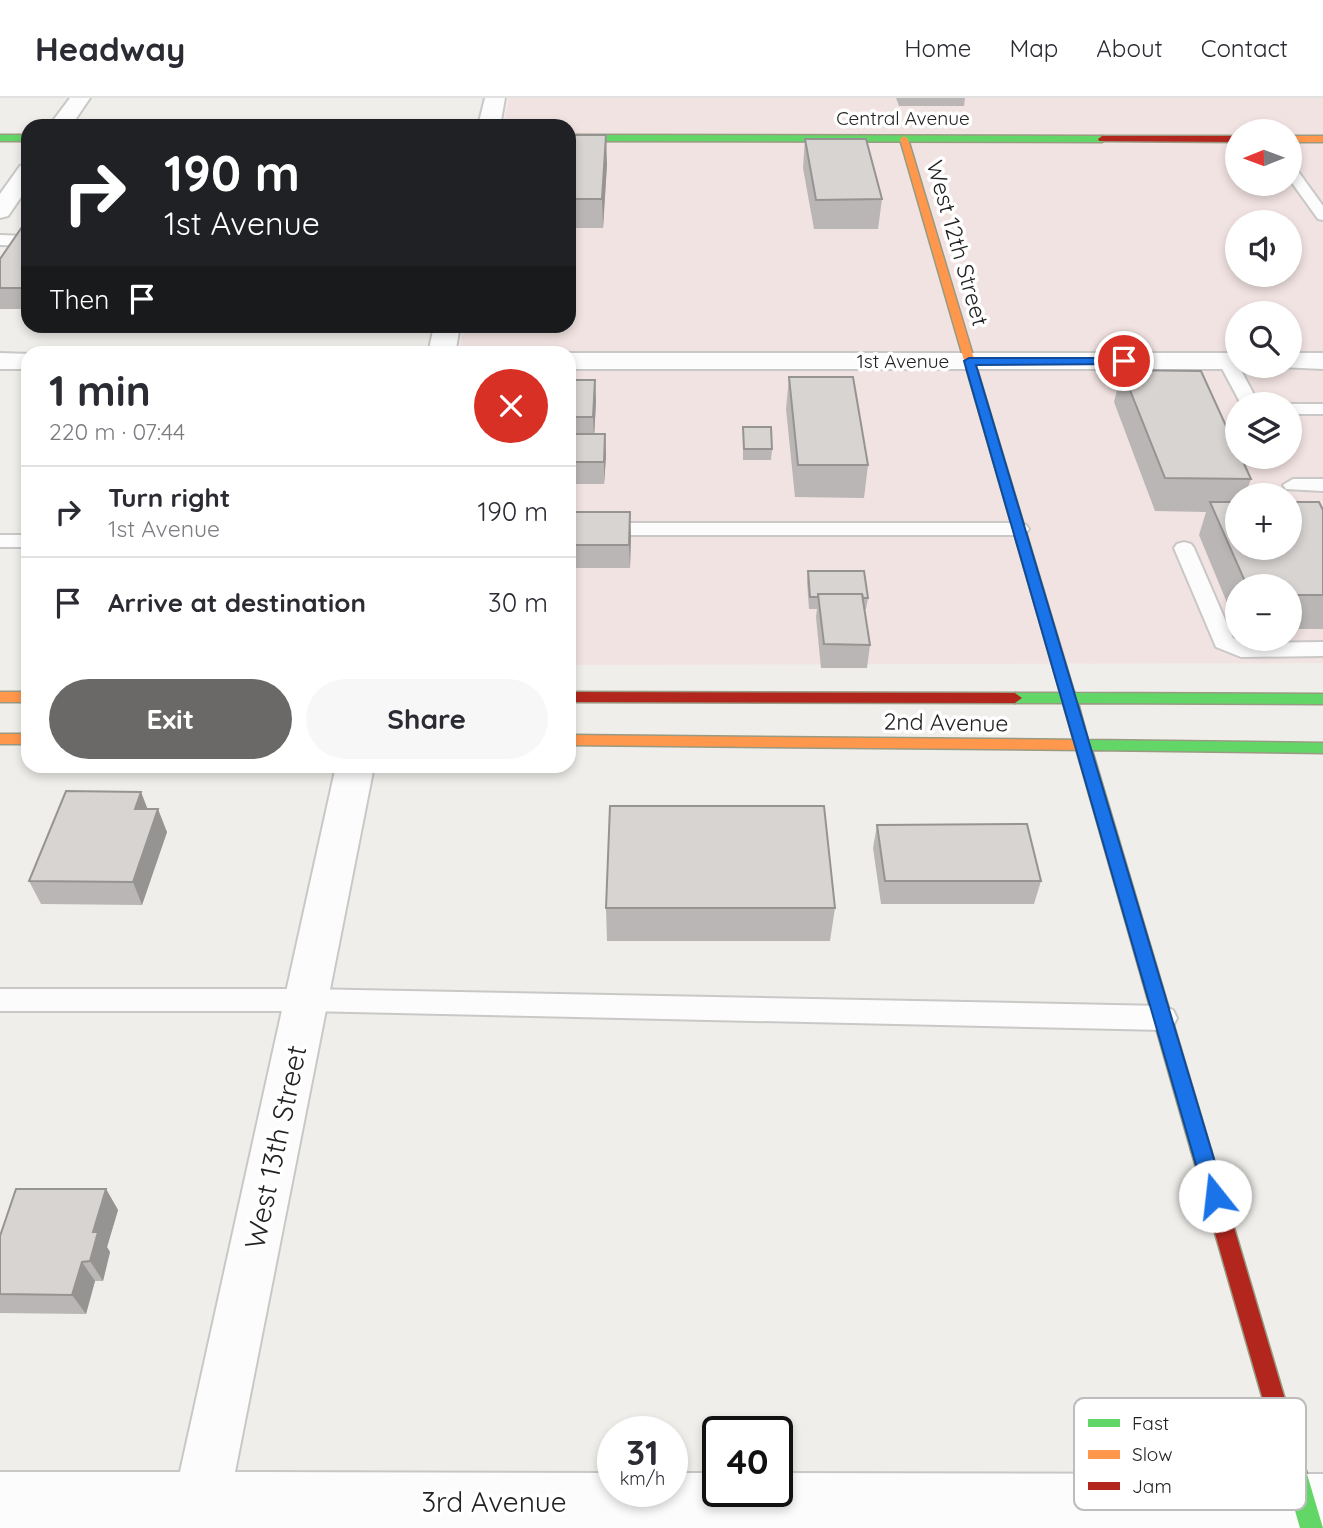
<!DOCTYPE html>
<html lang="en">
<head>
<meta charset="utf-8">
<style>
  :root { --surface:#fff; --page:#f7f7f7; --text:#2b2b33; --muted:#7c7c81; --line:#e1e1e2; --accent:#6a6968 }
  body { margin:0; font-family:Quicksand,sans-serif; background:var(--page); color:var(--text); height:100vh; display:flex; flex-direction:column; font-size:26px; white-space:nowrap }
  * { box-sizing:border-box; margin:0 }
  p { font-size:23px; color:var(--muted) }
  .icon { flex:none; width:38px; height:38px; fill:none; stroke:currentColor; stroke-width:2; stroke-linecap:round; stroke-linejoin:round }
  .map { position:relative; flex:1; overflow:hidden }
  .side { position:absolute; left:21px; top:248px; width:555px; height:427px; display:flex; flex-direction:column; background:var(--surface); border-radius:21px; box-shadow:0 4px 10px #0003 }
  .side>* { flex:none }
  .banner { position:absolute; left:21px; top:21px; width:555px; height:214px; border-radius:21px; box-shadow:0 4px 10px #0003; background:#202124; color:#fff; overflow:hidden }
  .needle { width:46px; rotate:269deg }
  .controls { position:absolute; left:1225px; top:21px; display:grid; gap:14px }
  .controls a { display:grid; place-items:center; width:77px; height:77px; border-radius:50%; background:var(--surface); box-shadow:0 4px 10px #0003; font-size:35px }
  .speed { position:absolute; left:597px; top:1318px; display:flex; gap:14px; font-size:35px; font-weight:700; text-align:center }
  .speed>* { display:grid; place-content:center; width:91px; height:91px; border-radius:50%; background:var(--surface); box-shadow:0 4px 10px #0003; line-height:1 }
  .speed small { font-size:18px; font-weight:400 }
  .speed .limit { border:4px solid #111; border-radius:10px; background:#fff; color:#111 }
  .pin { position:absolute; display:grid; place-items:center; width:60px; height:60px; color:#fff; margin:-30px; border:4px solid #fff; border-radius:50%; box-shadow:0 2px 7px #0007 }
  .me { position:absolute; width:77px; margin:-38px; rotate:344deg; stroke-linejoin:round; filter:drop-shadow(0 0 5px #0008) }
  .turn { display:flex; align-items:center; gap:24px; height:147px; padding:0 28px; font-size:32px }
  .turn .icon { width:91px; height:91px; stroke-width:2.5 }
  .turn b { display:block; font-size:49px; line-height:60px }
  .then { display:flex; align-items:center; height:66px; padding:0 28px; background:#0003; gap:14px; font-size:26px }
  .round { display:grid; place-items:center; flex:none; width:74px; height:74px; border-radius:37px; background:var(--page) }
  .summary { display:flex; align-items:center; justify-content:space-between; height:119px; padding:0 28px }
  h1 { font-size:42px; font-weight:700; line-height:52px }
  .action { display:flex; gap:14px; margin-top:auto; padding:14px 28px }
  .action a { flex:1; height:80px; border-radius:42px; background:var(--accent); color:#fff; font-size:28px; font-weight:700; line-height:80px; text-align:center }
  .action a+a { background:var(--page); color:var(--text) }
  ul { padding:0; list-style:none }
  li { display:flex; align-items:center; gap:21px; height:91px; padding:0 28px; border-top:2px solid var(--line) }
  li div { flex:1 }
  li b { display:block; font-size:26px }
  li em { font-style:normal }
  header { display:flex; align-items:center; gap:42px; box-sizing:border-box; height:98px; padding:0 35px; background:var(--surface); border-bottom:2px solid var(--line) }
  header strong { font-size:33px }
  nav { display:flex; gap:38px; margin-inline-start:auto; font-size:24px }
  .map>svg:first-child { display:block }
  .commercial { fill:#f1e3e1; fill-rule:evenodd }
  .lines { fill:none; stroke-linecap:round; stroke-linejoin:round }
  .lane-casing { stroke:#c9c8c7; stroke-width:4 }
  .street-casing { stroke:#c9c8c7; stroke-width:4 }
  .fast-casing { stroke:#999a82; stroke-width:3 }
  .slow-casing { stroke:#999a82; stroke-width:3 }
  .jam-casing { stroke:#999a82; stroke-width:3 }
  .lane { fill:#fdfcfc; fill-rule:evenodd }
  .street { fill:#fdfcfc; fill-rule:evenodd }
  .fast { fill:#63d668; fill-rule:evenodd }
  .slow { fill:#ff974d; fill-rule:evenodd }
  .jam { fill:#b3261e; fill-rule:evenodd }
  .wall { fill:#b9b6b5 }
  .shaded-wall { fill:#969493 }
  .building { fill:#d7d4d2; stroke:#969493; stroke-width:2 }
  .route { fill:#1a73e8; stroke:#114b97; stroke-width:2 }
  .labels { text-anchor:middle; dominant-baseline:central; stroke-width:7; stroke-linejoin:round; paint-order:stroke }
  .far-street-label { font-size:19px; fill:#222; stroke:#fff }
  .street-label { font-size:23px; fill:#222; stroke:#fff }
  .near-street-label { font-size:28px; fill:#222; stroke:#fff }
  .key { fill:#fff; stroke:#bdbdbd; stroke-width:2 }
  .key-label { font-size:19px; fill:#222 }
</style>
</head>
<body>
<header>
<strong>Headway</strong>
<nav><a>Home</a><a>Map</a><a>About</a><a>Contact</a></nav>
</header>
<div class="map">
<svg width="1323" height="1430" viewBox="0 0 1323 1430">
  <rect width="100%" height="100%" fill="#f0eeeb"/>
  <path class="commercial" d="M509,0h814v565l-754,2v-311h-110l5,-28h105v-200h-66zM1237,33h53v53h-53zM1237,124h53v53h-53zM1237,215h53v53h-53zM1237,306h53v53h-53zM1237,397h53v53h-53zM1237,488h53v53h-53z"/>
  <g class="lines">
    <g class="lane-casing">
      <g id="lane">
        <polygon points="1290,68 1295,69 1323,108 1323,122 1318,121 1290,82"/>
        <polygon points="0,137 28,138 28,148 0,147"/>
        <polygon points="1227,258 1236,263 1259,306 1241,306 1218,263"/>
        <polygon points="1287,306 1323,306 1323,316 1290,316 1290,306"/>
        <polygon points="1293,381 1323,381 1323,393 1286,391 1283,387"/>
        <polygon points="569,425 1019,425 1026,427 1029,431 1026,435 1019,437 569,437"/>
        <rect x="0" y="437" width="28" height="12"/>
        <polygon points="1184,444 1191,446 1194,450 1233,540 1244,545 1323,544 1323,558 1241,559 1216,549 1174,450 1177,446"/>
        <polygon points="0,891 306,891 1163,908 1173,912 1177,920 1173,928 1163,932 306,913 0,913"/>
      </g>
    </g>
    <g class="street-casing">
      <g id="street">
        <polygon points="70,0 90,0 71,28 49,28"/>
        <polygon points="485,0 505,0 500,28 478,28"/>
        <polygon points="28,66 28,89 8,118 0,120 0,96 20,68"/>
        <polygon points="434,228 460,228 455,256 428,256"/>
        <polygon points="0,255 31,256 28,256 28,271 0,271"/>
        <polygon points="569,255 1237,255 1237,268 1247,268 1237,271 569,271 569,256 566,256"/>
        <polygon points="1290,255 1323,255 1323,271 1280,269 1290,268"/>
        <polygon points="336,668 374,668 235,1374 612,1375 612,1393 672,1393 672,1375 718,1375 718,1393 777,1393 777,1375 1323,1376 1323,1430 0,1430 0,1374 180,1374"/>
      </g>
    </g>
    <g class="fast-casing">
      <g id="fast">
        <rect x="0" y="37" width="28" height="6"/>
        <polygon points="569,37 1102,38 1106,41 1102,44 569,43"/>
        <polygon points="1067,589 1072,591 1075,595 1323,596 1323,606 1078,605 1088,642 1323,645 1323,655 1092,652 1211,1052 1208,1058 1201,1061 1194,1058 1191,1052 1063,605 1015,605 1008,600 1015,595 1060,595 1062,591"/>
        <polygon points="1275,1294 1283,1297 1286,1305 1323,1430 1300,1430 1264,1305 1267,1297"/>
      </g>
    </g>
    <g class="slow-casing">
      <g id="slow">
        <polygon points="904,38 908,41 1074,594 1072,597 1067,599 1060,594 900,41"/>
        <rect x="1290" y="38" width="33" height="6"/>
        <rect x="0" y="594" width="28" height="10"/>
        <rect x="0" y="636" width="28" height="10"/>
        <polygon points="569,637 1083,642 1091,647 1083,652 569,647"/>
      </g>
    </g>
    <g class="jam-casing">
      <g id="jam">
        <polygon points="1102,38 1237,38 1237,44 1099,43 1098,41"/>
        <polygon points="569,594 1015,595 1022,600 1015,605 569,604"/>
        <polygon points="1201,1043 1208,1046 1211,1052 1286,1305 1283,1313 1275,1316 1267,1313 1264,1305 1191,1052 1194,1046"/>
      </g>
    </g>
    <use href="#lane" class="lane"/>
    <use href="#street" class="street"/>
    <use href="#fast" class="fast"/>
    <use href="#slow" class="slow"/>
    <use href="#jam" class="jam"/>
  </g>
  <g class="wall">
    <polygon points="896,0 965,0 964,8 899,8"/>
    <polygon points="569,37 607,66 603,130 569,130"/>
    <polygon points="805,41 882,101 878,131 814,131 803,70"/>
    <polygon points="28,129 28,211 0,211 0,161"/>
    <polygon points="1122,272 1251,381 1245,397 1237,397 1237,450 1323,412 1323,531 1290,531 1290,488 1237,488 1237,529 1199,437 1206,414 1155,413 1114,304"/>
    <polygon points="789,279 868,367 864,400 795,399 786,311"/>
    <polygon points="569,282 595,282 596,304 594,336 605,336 606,358 604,386 569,386"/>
    <polygon points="743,329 772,351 771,362 743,362"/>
    <polygon points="569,414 631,437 630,470 569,470"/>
    <polygon points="808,473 868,500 866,511 865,511 870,547 867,570 821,570 816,519 817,511 809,511 807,484"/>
    <polygon points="147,711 167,734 142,807 41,806 29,783"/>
    <polygon points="877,727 1041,783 1034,806 881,806 873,750"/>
    <polygon points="606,810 835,810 830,843 607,843"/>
    <polygon points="106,1091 118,1112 107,1149 110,1154 103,1183 95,1183 86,1216 0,1215 0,1138"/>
  </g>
  <g class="shaded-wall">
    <polygon points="606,37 607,66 603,130 602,101"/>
    <polygon points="595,282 596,304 594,341 593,319"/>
    <polygon points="605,336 606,358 604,386 604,364"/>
    <polygon points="630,414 631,437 630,470 629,447"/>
    <polygon points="141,694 150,717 135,711"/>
    <polygon points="158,711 167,734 142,807 133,784"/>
    <polygon points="106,1091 118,1112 107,1149 110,1154 103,1183 90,1163 93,1134"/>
    <polygon points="82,1164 95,1183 86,1216 72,1197"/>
  </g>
  <g class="building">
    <polygon points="569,37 606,37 602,101 569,101"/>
    <polygon points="805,41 866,41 882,101 816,102"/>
    <polygon points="22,129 28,129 28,190 0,190 0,161"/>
    <polygon points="1122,272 1201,273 1237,352 1237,359 1241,359 1251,381 1165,380"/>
    <polygon points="789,279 853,279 868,367 798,367"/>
    <polygon points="569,282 595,282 593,319 569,319"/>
    <polygon points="743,329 771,329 772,351 744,351"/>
    <polygon points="569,336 605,336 604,364 569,364"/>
    <polygon points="1210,404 1237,404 1237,450 1290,450 1290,404 1319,404 1323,412 1323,497 1290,497 1290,488 1247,488"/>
    <polygon points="569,414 630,414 629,447 569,447"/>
    <polygon points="808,473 864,473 868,500 863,500 862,496 818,496 818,499 810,499"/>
    <polygon points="818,496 862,496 870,547 824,546"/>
    <polygon points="66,693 141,694 135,711 158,711 133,784 29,783"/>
    <polygon points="610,708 824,708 835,810 606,810"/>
    <polygon points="1027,726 1041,783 885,783 877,727"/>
    <polygon points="16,1091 106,1091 93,1134 98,1134 90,1163 82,1164 72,1197 0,1196 0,1138"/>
  </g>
  <polygon class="route" points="969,260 1124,260 1130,263 1124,266 976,267 1225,1098 1222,1105 1215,1108 1208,1105 1205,1098 964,263"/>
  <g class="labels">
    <g class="far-street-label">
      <text x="903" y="20">Central Avenue</text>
      <text x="903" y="263">1st Avenue</text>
    </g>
    <g class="street-label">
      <text transform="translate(958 145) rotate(74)">West 12th Street</text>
      <text transform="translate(946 624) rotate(1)">2nd Avenue</text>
    </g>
    <g class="near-street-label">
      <text transform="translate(275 1049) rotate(-78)">West 13th Street</text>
      <text x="494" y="1403">3rd Avenue</text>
    </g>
  </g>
  <rect x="1074" y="1300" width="232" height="112" rx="10" class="key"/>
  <rect x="1088" y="1321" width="32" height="8" fill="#63d668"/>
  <rect x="1088" y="1352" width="32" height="9" fill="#ff974d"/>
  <rect x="1088" y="1384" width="32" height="8" fill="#b3261e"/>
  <g class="key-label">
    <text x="1132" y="1332">Fast</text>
    <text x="1132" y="1363">Slow</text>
    <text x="1132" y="1395">Jam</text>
  </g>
</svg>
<div class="controls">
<a><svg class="needle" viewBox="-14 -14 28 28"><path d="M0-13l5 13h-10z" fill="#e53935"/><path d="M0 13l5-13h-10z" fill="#7c7c81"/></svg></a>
<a><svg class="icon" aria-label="sound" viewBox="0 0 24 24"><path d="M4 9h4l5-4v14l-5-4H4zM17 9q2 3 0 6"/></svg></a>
<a><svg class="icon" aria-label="search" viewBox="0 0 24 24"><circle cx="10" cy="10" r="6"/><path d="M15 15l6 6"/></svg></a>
<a><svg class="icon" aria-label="layers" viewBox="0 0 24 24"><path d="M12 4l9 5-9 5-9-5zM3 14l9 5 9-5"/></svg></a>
<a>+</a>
<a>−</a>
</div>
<div class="speed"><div>31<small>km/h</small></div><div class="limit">40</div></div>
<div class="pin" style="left:1124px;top:263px;background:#d93025"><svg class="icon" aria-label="arrive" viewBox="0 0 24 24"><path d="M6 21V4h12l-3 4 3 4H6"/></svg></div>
<svg class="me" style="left:1215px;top:1098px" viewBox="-20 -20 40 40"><circle r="19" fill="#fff"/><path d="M0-13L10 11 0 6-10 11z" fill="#1a73e8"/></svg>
<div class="banner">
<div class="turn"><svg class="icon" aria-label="right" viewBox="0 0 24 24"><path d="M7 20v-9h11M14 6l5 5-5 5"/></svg><div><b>190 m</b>1st Avenue</div></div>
<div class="then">Then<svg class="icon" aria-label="arrive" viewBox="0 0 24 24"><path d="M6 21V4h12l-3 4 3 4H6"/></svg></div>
</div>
<section class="side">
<div class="summary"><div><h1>1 min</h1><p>220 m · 07:44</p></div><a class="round" style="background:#d93025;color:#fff"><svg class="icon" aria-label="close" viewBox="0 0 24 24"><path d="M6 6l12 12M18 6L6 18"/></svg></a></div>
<ul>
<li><svg class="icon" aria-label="right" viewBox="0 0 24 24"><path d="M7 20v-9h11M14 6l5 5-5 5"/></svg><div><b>Turn right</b><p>1st Avenue</p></div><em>190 m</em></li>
<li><svg class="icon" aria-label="arrive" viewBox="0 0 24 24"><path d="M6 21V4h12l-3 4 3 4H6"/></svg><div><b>Arrive at destination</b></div><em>30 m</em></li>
</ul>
<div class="action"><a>Exit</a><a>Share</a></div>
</section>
</div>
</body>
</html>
